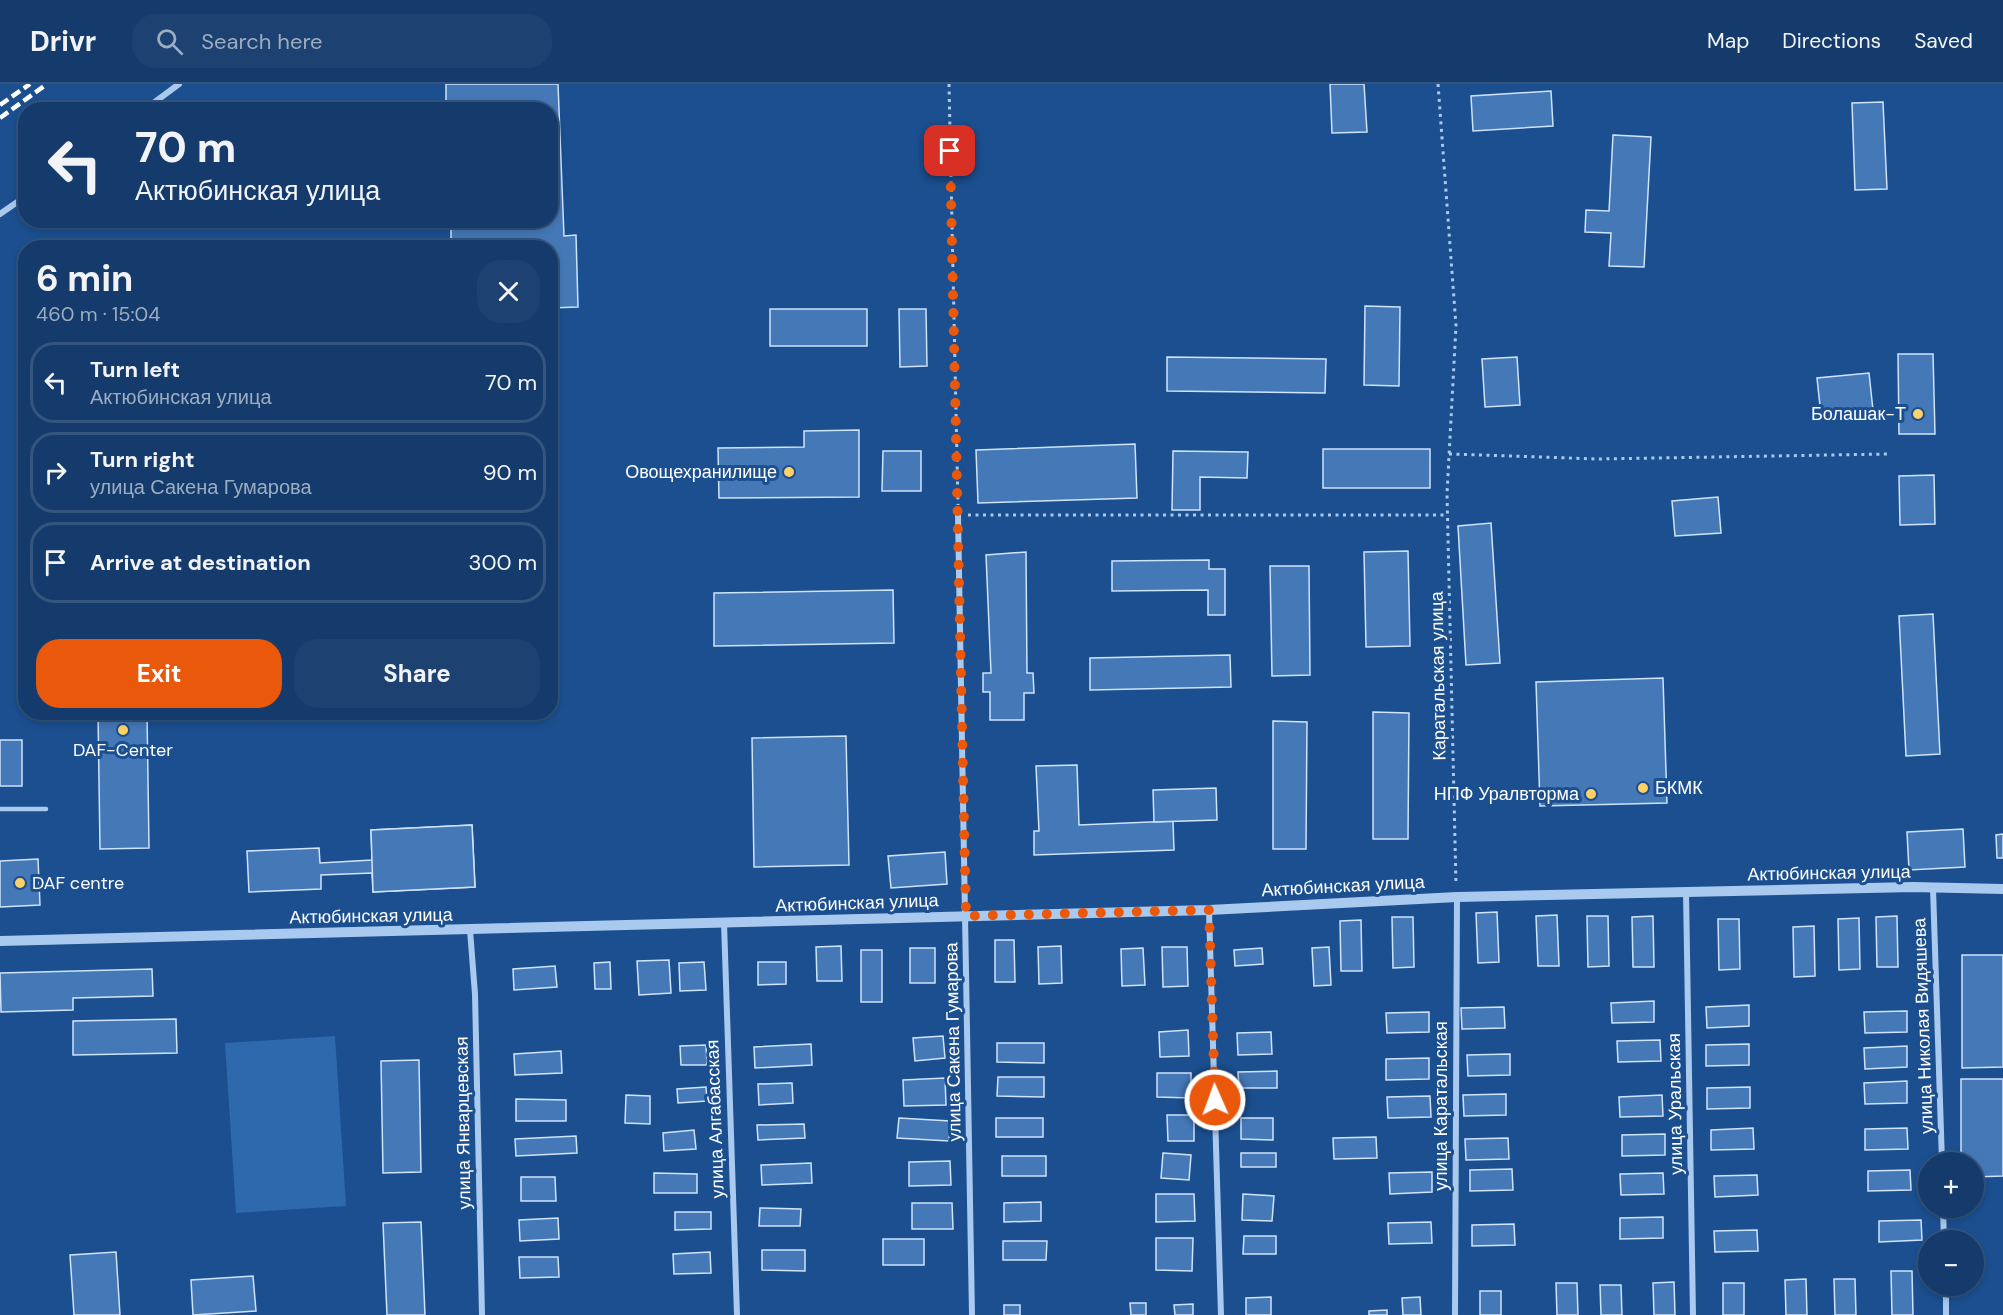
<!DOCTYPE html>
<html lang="en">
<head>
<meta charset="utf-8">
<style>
  :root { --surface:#143b6b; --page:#1d4271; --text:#f1f3f6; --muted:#9dadc1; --line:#33557e; --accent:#ea580c }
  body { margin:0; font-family:"DM Sans",sans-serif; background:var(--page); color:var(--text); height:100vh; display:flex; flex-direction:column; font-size:22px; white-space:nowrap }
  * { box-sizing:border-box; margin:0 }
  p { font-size:20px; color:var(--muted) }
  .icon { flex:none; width:33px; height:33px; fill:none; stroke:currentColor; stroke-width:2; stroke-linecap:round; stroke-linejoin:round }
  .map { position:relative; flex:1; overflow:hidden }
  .panel { position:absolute; left:18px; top:156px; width:540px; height:480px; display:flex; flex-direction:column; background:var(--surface); border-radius:24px; box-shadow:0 3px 9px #0003,0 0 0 2px var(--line) }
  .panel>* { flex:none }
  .hud { position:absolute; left:18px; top:18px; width:540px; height:126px; border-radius:24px; box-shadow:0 3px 9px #0003,0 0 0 2px var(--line); background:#143b6b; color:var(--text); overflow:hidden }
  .buttons { position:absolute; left:1918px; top:1068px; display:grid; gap:12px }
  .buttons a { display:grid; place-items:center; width:66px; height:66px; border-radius:50%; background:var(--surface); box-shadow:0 3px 9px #0003,0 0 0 2px var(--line); font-size:30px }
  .pin { position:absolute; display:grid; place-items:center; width:51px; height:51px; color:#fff; margin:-26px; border-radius:12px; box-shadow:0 3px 9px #0006 }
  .me { position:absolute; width:66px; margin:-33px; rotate:358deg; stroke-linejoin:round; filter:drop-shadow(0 0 4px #0008) }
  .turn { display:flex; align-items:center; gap:21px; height:126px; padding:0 18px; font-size:27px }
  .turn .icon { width:78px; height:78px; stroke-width:2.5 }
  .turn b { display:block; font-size:42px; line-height:51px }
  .round { display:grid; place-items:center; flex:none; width:63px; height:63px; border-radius:24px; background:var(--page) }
  .overview { display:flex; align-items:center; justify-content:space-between; height:102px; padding:0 18px }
  h1 { font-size:36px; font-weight:700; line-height:45px }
  .button { display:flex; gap:12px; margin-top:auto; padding:12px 18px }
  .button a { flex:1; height:69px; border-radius:24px; background:var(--accent); color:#fff; font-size:24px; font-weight:700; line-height:69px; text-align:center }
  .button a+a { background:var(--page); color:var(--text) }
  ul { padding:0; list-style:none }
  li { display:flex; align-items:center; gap:18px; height:81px; margin:0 12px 9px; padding:0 6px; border:3px solid var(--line); border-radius:24px }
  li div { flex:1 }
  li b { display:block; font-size:22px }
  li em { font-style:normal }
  header { display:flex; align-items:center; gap:36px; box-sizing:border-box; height:84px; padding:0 30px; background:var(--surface); border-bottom:2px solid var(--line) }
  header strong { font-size:28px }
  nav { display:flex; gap:33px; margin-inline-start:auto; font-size:21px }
  .search { width:420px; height:54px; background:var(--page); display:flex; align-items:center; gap:15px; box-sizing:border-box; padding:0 21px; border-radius:24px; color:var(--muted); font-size:22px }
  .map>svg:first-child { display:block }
  .green { fill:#2e69ad }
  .building { fill:#4478b7; stroke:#cfe3fa; stroke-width:1.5 }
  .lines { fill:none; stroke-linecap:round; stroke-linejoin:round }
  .path { stroke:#a9c9ee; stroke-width:3; stroke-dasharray:3 4.5; stroke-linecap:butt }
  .service { stroke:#a9c9ee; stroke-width:4.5 }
  .minor { stroke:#a9c9ee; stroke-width:6 }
  .tertiary { stroke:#a9c9ee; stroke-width:10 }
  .rail { stroke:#fff; stroke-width:4.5; stroke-dasharray:10 4.5; stroke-linecap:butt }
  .route { stroke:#ea580c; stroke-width:10; stroke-dasharray:0 18 }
  .poi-dot { fill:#ffd166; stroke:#1b4f8f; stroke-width:2 }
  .labels { text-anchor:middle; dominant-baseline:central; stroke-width:6; stroke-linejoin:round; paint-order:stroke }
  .poi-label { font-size:18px; fill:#fff; stroke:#1b4f8f; text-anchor:end }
  .street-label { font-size:18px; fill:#fff; stroke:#1b4f8f }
</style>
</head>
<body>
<header>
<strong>Drivr</strong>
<div class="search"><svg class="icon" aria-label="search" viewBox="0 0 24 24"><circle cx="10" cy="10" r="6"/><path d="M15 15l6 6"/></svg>Search here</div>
<nav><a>Map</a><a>Directions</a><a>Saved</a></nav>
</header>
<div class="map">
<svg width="2003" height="1231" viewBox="0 0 2003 1231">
  <rect width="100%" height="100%" fill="#1b4f8f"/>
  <polygon class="green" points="335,952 346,1122 236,1129 225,959"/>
  <g class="building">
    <polygon points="446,0 558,0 564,152 576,151 578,223 550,224 550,164 464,164 464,159 451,159 451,136 550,136 550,26 446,26"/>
    <polygon points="1330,0 1364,0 1367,48 1332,49"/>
    <polygon points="1551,7 1553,42 1473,47 1471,12"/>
    <polygon points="1883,18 1887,105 1855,106 1852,19"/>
    <polygon points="1613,51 1651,53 1644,183 1609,182 1611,149 1585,148 1586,126 1609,127"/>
    <polygon points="1365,222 1400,223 1399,302 1364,301"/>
    <rect x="770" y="225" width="97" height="37"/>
    <polygon points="899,225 926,225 927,282 900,283"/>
    <polygon points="1898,270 1933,270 1935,350 1899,350"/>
    <polygon points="1167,273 1326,275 1325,309 1167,307"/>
    <polygon points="1517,273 1520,321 1485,323 1482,275"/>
    <polygon points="1869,289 1873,326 1821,331 1817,294"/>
    <polygon points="859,346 859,413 719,414 718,364 804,363 804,347"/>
    <polygon points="1135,360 1137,414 978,419 976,366"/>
    <rect x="1323" y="365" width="107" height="39"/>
    <polygon points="883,367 921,367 921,407 882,407"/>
    <polygon points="1173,367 1248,368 1247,394 1200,393 1200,426 1172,426"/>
    <polygon points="1934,391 1935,440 1900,441 1899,392"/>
    <polygon points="1718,413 1721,449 1675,452 1672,417"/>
    <polygon points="1491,439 1500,579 1466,581 1458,442"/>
    <polygon points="1408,467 1410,562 1366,563 1364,468"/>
    <polygon points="1026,468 1027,589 1033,589 1034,609 1024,609 1024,636 990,636 990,608 983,608 983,589 991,589 986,471"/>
    <polygon points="1209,476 1209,485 1225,485 1225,531 1208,531 1208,506 1112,507 1112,477"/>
    <polygon points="1270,482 1309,482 1310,591 1272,592"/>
    <polygon points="893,506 894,559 714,562 714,509"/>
    <polygon points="1933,530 1940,670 1906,672 1899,532"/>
    <polygon points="1230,571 1231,603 1090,606 1090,574"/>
    <polygon points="1663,594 1667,719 1540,722 1536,598"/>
    <polygon points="98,628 147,628 149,764 100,765"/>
    <polygon points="1373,628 1409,629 1408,755 1373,755"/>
    <polygon points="1273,637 1307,638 1306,765 1273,765"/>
    <polygon points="846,652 849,781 754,783 752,654"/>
    <rect x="0" y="656" width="22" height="46"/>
    <polygon points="1077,681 1079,741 1173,737 1174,766 1034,771 1034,747 1039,747 1036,682"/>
    <polygon points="1216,704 1217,736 1154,738 1153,706"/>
    <polygon points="472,741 475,803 373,808 372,789 321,791 321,805 249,808 247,767 319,764 320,779 372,776 371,746"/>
    <polygon points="472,741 475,803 373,808 371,746"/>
    <polygon points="1963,745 1965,783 1909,786 1907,748"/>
    <polygon points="2003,750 2003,774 1997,774 1996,751"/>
    <polygon points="945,768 947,800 891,804 888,772"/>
    <polygon points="38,775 40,821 0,823 0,777"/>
    <polygon points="1497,828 1499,878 1478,879 1476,829"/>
    <polygon points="1557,831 1559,882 1538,882 1536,832"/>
    <polygon points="1587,832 1608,832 1609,882 1588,883"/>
    <polygon points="1653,832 1654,883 1633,883 1632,833"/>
    <polygon points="1897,832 1898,883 1877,883 1876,833"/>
    <polygon points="1392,833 1413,833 1414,883 1393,884"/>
    <polygon points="1859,834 1860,885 1839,886 1838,835"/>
    <polygon points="1718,835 1739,835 1740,885 1719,886"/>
    <polygon points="1361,836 1362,887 1341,887 1340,837"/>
    <polygon points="1814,842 1815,892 1794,893 1793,843"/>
    <polygon points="995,856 1014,856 1015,898 995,898"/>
    <polygon points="841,862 842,897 817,897 816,863"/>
    <polygon points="1061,862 1062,899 1039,900 1038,863"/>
    <polygon points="1162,863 1187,863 1188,902 1163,903"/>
    <polygon points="1329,863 1331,901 1314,902 1312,864"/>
    <rect x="910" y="864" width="25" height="35"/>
    <polygon points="1143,864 1145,901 1122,902 1121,865"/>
    <polygon points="1262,864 1263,880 1235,882 1234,866"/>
    <rect x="861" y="866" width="21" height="52"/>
    <polygon points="1962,871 2003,871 2003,983 1962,984"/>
    <polygon points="669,876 671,909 639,911 637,877"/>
    <polygon points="610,878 611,905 595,905 594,879"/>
    <polygon points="704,878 706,906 680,907 679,879"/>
    <polygon points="758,878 786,878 786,900 758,901"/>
    <polygon points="555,882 557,903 514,906 513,885"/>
    <polygon points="152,885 153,912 73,914 73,926 1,928 0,889"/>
    <polygon points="1654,917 1654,938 1612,939 1611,919"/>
    <polygon points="1749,921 1749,942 1707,944 1706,923"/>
    <polygon points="1504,923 1505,944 1462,945 1461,924"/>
    <polygon points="1907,927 1907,948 1865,949 1864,928"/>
    <polygon points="1429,928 1429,948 1387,949 1386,929"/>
    <polygon points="176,935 177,969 73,971 73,937"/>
    <polygon points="1188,946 1189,972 1160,973 1159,948"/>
    <polygon points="1271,948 1272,970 1238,971 1237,949"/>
    <polygon points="943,952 945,974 915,977 913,954"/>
    <polygon points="1660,956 1661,977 1618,978 1617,957"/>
    <polygon points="997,959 1044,959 1044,979 997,978"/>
    <polygon points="811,960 812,981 755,984 754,963"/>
    <polygon points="1749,960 1749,981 1706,982 1706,961"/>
    <polygon points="706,961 707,981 681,981 680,962"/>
    <polygon points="1907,962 1907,983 1865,985 1864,964"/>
    <polygon points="561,967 562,989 515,991 514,970"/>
    <polygon points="1510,970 1510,991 1468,992 1467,971"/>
    <polygon points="1429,974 1429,995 1386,996 1386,975"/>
    <polygon points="419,976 421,1088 383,1089 381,977"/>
    <polygon points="1277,987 1277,1004 1239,1004 1238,988"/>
    <polygon points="1157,989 1191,989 1191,1014 1157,1013"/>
    <polygon points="998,993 1044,993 1044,1013 997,1012"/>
    <polygon points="945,994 946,1021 904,1022 903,996"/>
    <polygon points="1961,995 2003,995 2003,1092 1974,1093 1974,1078 1961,1078"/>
    <polygon points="1907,997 1907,1019 1865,1020 1864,999"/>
    <polygon points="792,999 793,1019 759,1021 758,1000"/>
    <polygon points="706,1003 707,1017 678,1019 677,1005"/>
    <polygon points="1750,1003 1750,1024 1707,1025 1707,1004"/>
    <polygon points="1506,1010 1506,1031 1464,1032 1463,1011"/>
    <polygon points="626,1011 650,1012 650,1040 625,1039"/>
    <polygon points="1662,1011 1663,1032 1620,1033 1619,1013"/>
    <polygon points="1430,1012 1431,1033 1388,1034 1387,1013"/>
    <polygon points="516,1015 566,1016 566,1037 516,1037"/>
    <polygon points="1167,1031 1194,1031 1194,1057 1168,1057"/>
    <polygon points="899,1034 950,1037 949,1057 897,1054"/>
    <rect x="996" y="1034" width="47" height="19"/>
    <polygon points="1241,1034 1273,1034 1273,1056 1241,1055"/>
    <polygon points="804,1040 805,1054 758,1056 757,1041"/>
    <polygon points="1753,1044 1754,1065 1711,1066 1711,1046"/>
    <polygon points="1907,1044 1908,1065 1865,1066 1865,1045"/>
    <polygon points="694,1046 696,1065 664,1067 663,1049"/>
    <polygon points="1665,1050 1665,1071 1622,1072 1622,1051"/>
    <polygon points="576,1052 577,1069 516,1072 515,1055"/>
    <polygon points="1376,1053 1377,1074 1334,1075 1333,1054"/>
    <polygon points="1508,1054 1509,1075 1466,1076 1465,1055"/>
    <polygon points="1163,1069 1191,1071 1189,1096 1161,1094"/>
    <rect x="1241" y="1069" width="35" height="14"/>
    <rect x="1002" y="1072" width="44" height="20"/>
    <polygon points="950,1077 951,1101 909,1102 909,1078"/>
    <polygon points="811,1079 812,1099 762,1101 761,1081"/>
    <polygon points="1512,1085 1513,1106 1470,1107 1470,1086"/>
    <polygon points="1910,1086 1911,1106 1868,1107 1868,1087"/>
    <polygon points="1432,1088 1432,1108 1390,1110 1389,1089"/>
    <polygon points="654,1089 697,1090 697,1109 654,1109"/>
    <polygon points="1663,1089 1664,1110 1621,1111 1620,1090"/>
    <polygon points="1757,1091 1758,1111 1715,1113 1714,1092"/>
    <polygon points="521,1093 555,1093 556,1117 521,1117"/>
    <polygon points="1156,1110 1194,1110 1195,1137 1156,1138"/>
    <polygon points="1243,1110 1274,1112 1272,1137 1242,1136"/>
    <polygon points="1041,1118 1041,1137 1004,1138 1004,1119"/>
    <polygon points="912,1119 952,1119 953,1145 912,1145"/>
    <polygon points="760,1124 801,1125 800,1142 759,1142"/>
    <polygon points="675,1128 711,1128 711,1145 675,1146"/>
    <polygon points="1663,1133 1663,1154 1620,1155 1620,1134"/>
    <polygon points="558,1134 559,1155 520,1157 519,1136"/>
    <polygon points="1921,1136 1922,1156 1879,1158 1879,1137"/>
    <polygon points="421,1138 425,1231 387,1231 383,1139"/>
    <polygon points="1431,1138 1432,1159 1389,1160 1388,1139"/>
    <polygon points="1514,1140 1515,1161 1472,1162 1472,1141"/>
    <polygon points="1757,1146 1758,1167 1715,1168 1714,1147"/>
    <polygon points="1244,1152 1276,1152 1276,1170 1243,1170"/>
    <polygon points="1156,1154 1193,1154 1192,1187 1156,1186"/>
    <rect x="883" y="1155" width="41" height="26"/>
    <polygon points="1003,1157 1047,1157 1046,1176 1003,1176"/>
    <polygon points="762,1166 805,1166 805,1187 762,1186"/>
    <polygon points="116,1168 120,1231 74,1231 70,1171"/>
    <polygon points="710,1168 711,1189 674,1190 673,1170"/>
    <polygon points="519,1173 558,1173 559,1193 520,1194"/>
    <polygon points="1891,1187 1912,1187 1913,1231 1892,1231"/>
    <polygon points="253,1192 256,1227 193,1231 191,1196"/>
    <polygon points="1806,1195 1807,1231 1786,1231 1785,1196"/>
    <polygon points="1834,1195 1855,1195 1856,1231 1835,1231"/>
    <polygon points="1674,1198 1675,1231 1654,1231 1653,1199"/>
    <polygon points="1556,1199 1577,1199 1578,1231 1557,1231"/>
    <rect x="1723" y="1199" width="21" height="32"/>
    <polygon points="1600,1201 1621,1201 1622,1231 1601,1231"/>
    <rect x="1480" y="1207" width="21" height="24"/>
    <polygon points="1271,1213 1271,1231 1246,1231 1246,1214"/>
    <polygon points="1420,1213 1421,1231 1403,1231 1402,1214"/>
    <polygon points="1130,1219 1146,1219 1146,1231 1131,1231"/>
    <polygon points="1193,1220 1193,1231 1175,1231 1174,1221"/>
    <rect x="1004" y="1221" width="16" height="10"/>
    <polygon points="1387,1226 1387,1231 1369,1231 1369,1227"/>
  </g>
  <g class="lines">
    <g class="path">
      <polyline points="949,0 958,421"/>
      <polyline points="1438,0 1456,242 1447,410 1456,801"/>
      <polyline points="1449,370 1598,375 1889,370"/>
      <polyline points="968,431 1448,431"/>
    </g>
    <polyline class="service" points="0,725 46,725"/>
    <g class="minor">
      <polyline points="144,26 179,0"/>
      <polyline points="0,130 26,112"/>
      <polyline points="958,431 972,1231"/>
      <polyline points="1933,804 1942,1078"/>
      <polyline points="1686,808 1693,1231"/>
      <polyline points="1209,826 1221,1231"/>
      <polyline points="724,839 737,1231"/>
      <polyline points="470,846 475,910 482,1231"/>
      <polyline points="1943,1124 1944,1156"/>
      <polyline points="1946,1202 1946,1231"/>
      <polyline points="1455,1231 1457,813"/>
    </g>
    <polyline class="tertiary" points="0,857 1209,826 1457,813 1913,803 2003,805"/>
    <g class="rail">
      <polyline points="0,21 30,0"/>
      <polyline points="0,34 47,0"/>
    </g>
  </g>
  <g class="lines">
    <polyline class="route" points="950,67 966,832 1209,826 1215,1016"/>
  </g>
  <g class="poi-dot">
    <circle cx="1918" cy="330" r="6"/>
    <circle cx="789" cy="388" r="6"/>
    <circle cx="123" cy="646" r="6"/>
    <circle cx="1643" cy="704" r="6"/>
    <circle cx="1591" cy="710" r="6"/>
    <circle cx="20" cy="799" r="6"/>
  </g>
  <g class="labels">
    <g class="poi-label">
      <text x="1906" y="330">Болашак-Т</text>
      <text x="777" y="388">Овощехранилище</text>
      <text x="123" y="666" text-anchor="middle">DAF-Center</text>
      <text x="1655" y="704" text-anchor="start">БКМК</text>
      <text x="1579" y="710">НПФ Уралвторма</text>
      <text x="32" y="799" text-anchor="start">DAF centre</text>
    </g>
    <g class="street-label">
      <text transform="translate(1438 592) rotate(-91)">Каратальская улица</text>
      <text transform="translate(1829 789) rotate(-1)">Актюбинская улица</text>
      <text transform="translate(1343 802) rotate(-3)">Актюбинская улица</text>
      <text transform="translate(857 819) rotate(-2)">Актюбинская улица</text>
      <text transform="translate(371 832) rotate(-1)">Актюбинская улица</text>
      <text transform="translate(1923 942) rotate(-92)">улица Николая Видяшева</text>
      <text transform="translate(953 958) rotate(-91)">улица Сакена Гумарова</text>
      <text transform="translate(1675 1020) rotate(-91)">улица Уральская</text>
      <text transform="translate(1441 1022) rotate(-90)">улица Каратальская</text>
      <text transform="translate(715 1035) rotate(-92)">улица Алгабасская</text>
      <text transform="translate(463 1039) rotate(-91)">улица Январцевская</text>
    </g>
  </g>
</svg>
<div class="buttons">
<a>+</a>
<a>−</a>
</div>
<div class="pin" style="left:950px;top:67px;background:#d93025"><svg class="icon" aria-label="arrive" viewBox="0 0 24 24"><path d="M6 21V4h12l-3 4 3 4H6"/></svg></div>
<svg class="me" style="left:1215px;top:1016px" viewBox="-20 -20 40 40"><circle r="17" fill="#ea580c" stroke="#fff" stroke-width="3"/><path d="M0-11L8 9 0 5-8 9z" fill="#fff"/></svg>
<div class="hud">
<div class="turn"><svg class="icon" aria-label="left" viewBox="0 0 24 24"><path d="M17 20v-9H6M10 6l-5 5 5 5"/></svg><div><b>70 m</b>Актюбинская улица</div></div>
</div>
<section class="panel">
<div class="overview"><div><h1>6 min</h1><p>460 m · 15:04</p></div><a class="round"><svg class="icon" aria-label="close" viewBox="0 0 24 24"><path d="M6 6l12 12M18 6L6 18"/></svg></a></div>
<ul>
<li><svg class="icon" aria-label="left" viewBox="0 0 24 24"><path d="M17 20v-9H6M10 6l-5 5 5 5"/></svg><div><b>Turn left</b><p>Актюбинская улица</p></div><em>70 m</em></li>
<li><svg class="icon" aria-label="right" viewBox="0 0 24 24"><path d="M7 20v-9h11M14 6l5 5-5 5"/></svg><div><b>Turn right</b><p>улица Сакена Гумарова</p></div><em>90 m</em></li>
<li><svg class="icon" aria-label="arrive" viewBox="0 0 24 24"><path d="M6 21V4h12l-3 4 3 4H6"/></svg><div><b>Arrive at destination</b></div><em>300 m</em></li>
</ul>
<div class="button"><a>Exit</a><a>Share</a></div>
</section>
</div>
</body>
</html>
